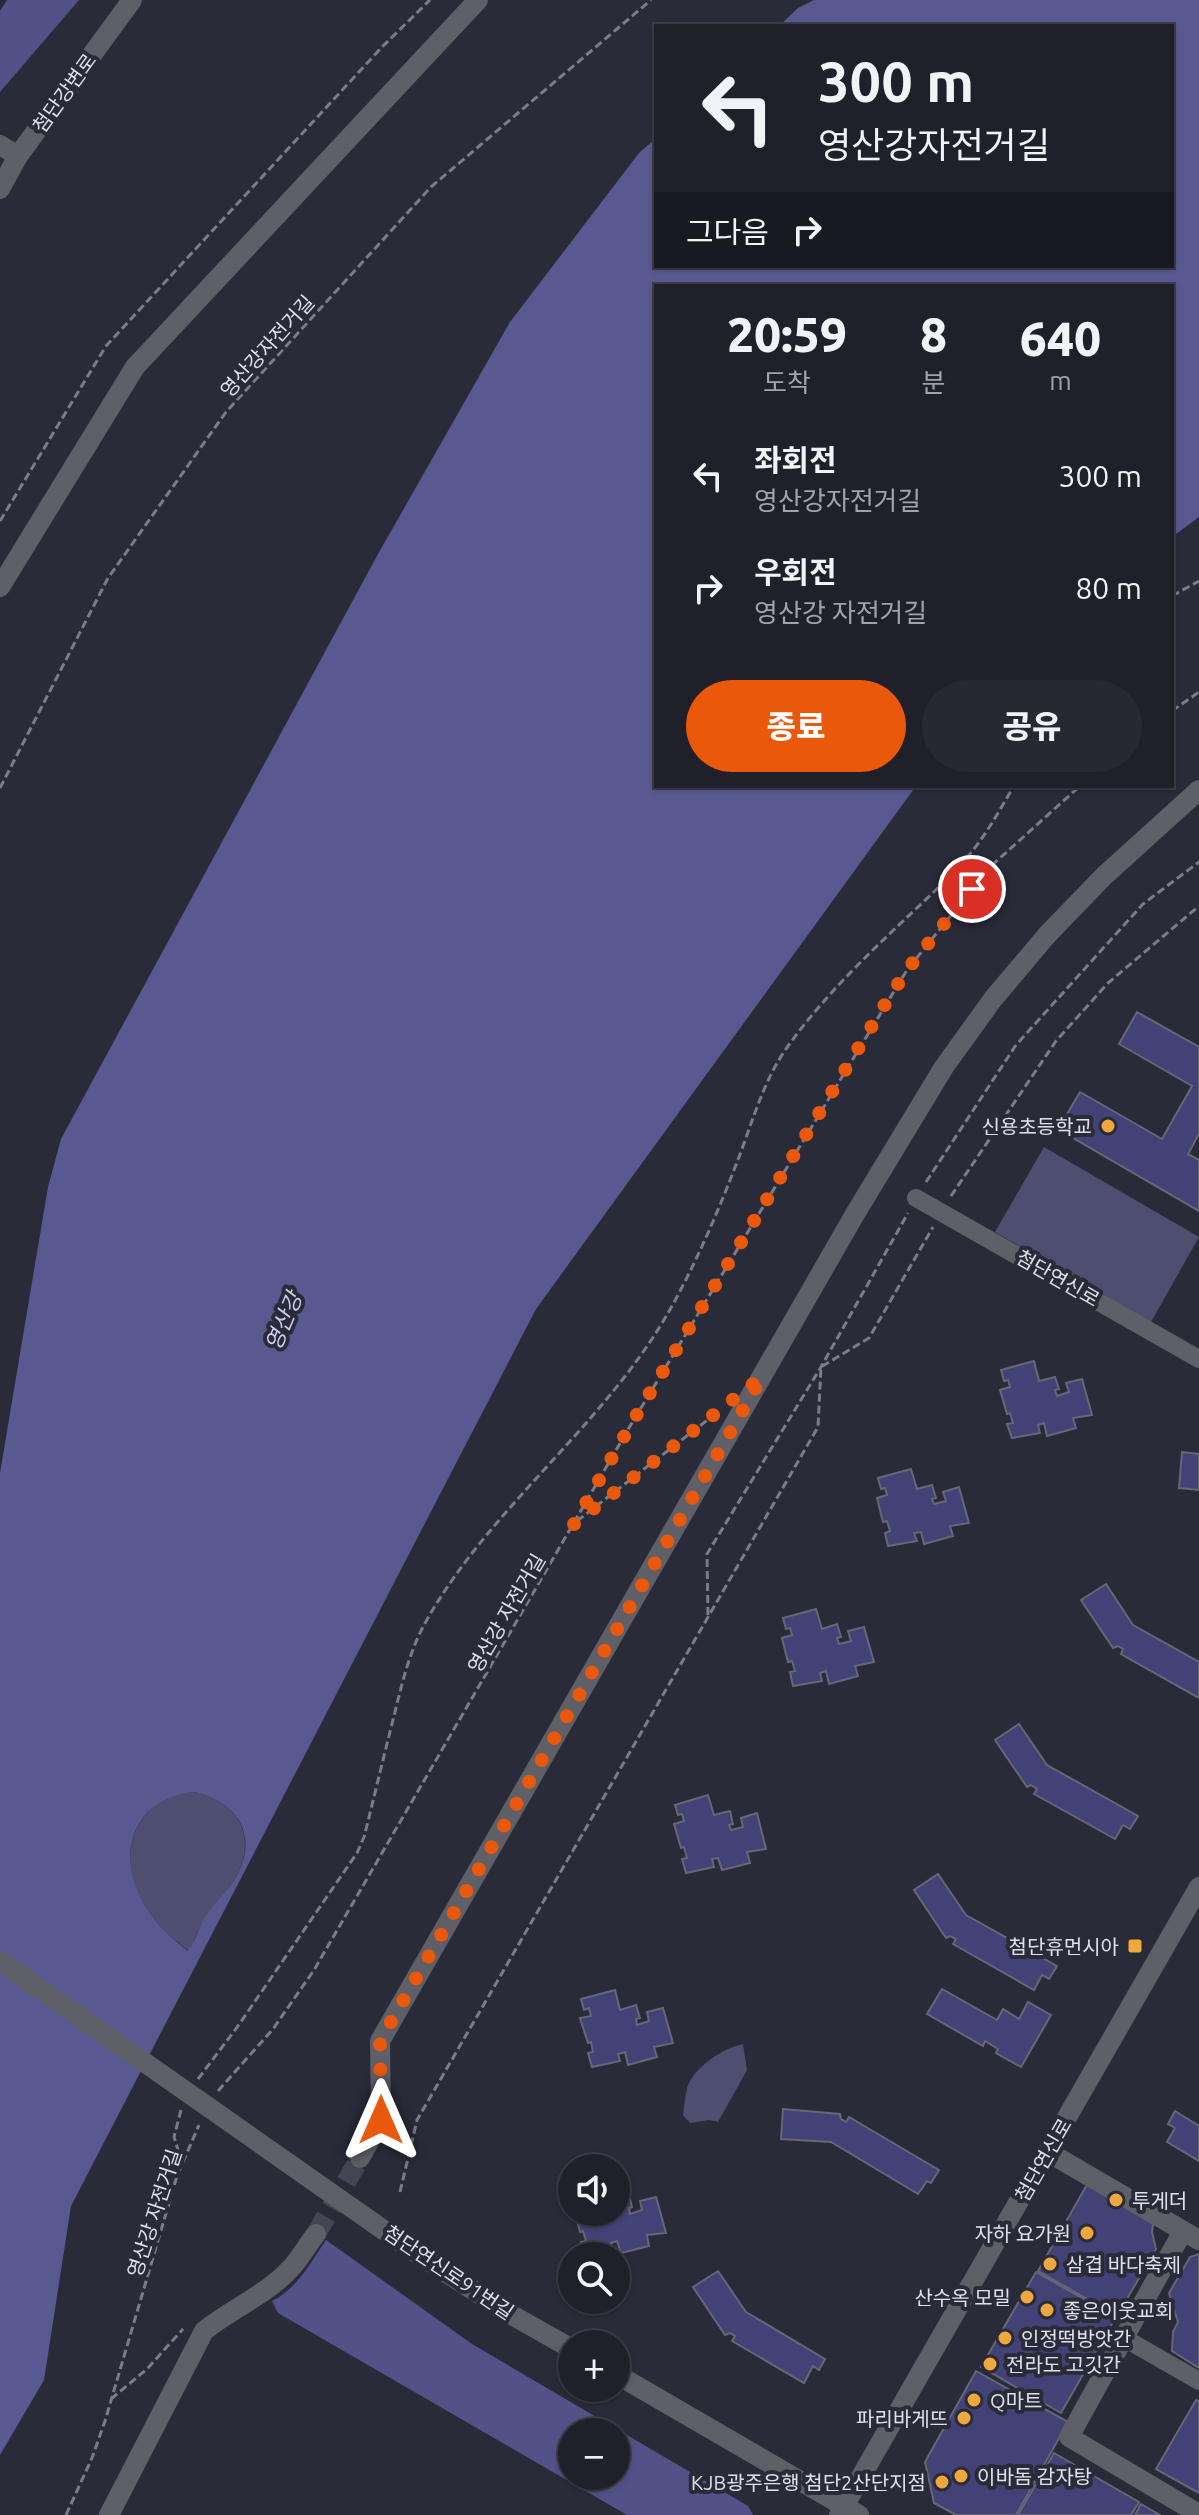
<!DOCTYPE html>
<html lang="ko">
<head>
<meta charset="utf-8">
<style>
  :root { --surface:#20202b; --page:#282833; --text:#f1f3f6; --muted:#a2a3a9; --line:#3d3e47; --accent:#ea580c }
  body { margin:0; font-family:Ubuntu,"Noto Sans KR",sans-serif; background:var(--page); color:var(--text); height:100vh; display:flex; flex-direction:column; font-size:30px; white-space:nowrap }
  * { box-sizing:border-box; margin:0 }
  p { font-size:26px; color:var(--muted) }
  .icon { flex:none; width:44px; height:44px; fill:none; stroke:currentColor; stroke-width:2; stroke-linecap:round; stroke-linejoin:round }
  .map { position:relative; flex:1; overflow:hidden }
  .side { position:absolute; left:654px; top:284px; width:520px; height:504px; display:flex; flex-direction:column; background:var(--surface); border-radius:0px; box-shadow:0 2px 6px #0004,0 0 0 2px var(--line) }
  .side>* { flex:none }
  .guide { position:absolute; left:654px; top:24px; width:520px; height:244px; border-radius:0px; box-shadow:0 2px 6px #0004,0 0 0 2px var(--line); background:#20202b; color:var(--text); overflow:hidden }
  .fabs { position:absolute; left:558px; top:2154px; display:grid; gap:16px }
  .fabs a { display:grid; place-items:center; width:72px; height:72px; border-radius:50%; background:var(--surface); box-shadow:0 2px 6px #0004,0 0 0 2px var(--line); font-size:40px }
  .pin { position:absolute; display:grid; place-items:center; width:68px; height:68px; color:#fff; margin:-34px; border:4px solid #fff; border-radius:50%; box-shadow:0 2px 8px #0007 }
  .me { position:absolute; width:88px; margin:-44px; rotate:0deg; stroke-linejoin:round; filter:drop-shadow(0 0 6px #0008) }
  .turn { display:flex; align-items:center; gap:28px; height:168px; padding:0 32px; font-size:36px }
  .turn .icon { width:104px; height:104px; stroke-width:2.5 }
  .turn b { display:block; font-size:56px; line-height:68px }
  .then { display:flex; align-items:center; height:76px; padding:0 32px; background:#0003; gap:16px; font-size:30px }
  .eta { display:flex; justify-content:space-evenly; align-items:center; height:136px; text-align:center }
  .eta b { font-size:48px; font-weight:800; line-height:56px }
  .button { display:flex; gap:16px; margin-top:auto; padding:16px 32px }
  .button a { flex:1; height:92px; border-radius:48px; background:var(--accent); color:#fff; font-size:32px; font-weight:800; line-height:92px; text-align:center }
  .button a+a { background:var(--page); color:var(--text) }
  ul { padding:0; list-style:none }
  li { display:flex; align-items:center; gap:24px; height:112px; padding:0 32px }
  li div { flex:1 }
  li b { display:block; font-size:30px }
  li em { font-style:normal }
  .map>svg:first-child { display:block }
  .green { fill:#4e4f70 }
  .forest { fill:#525289; fill-rule:evenodd }
  .water { fill:#595991; fill-rule:evenodd }
  .building { fill:#424277; stroke:#656677; stroke-width:2 }
  .lines { fill:none; stroke-linecap:round; stroke-linejoin:round }
  .minor-tunnel { stroke:#454654; stroke-width:20; stroke-dasharray:20 10; stroke-linecap:butt }
  .path { stroke:#7c7c88; stroke-width:3; stroke-dasharray:8 4; stroke-linecap:butt }
  .pedestrian { stroke:#5f5f67; stroke-width:18 }
  .minor { stroke:#5f5f67; stroke-width:20 }
  .tertiary { stroke:#5f5f67; stroke-width:20 }
  .route { stroke:#ea580c; stroke-width:14; stroke-dasharray:0 25.2 }
  .poi-dot { fill:#efa73e; stroke:#2a2b39; stroke-width:3 }
  .labels { text-anchor:middle; dominant-baseline:central; stroke-width:8; stroke-linejoin:round; paint-order:stroke }
  .street-label { font-size:20px; fill:#e0e0ea; stroke:#2a2b39 }
  .poi-label { font-size:20px; fill:#e0e0ea; stroke:#2a2b39; text-anchor:start }
  .water-label { font-size:22px; font-style:italic; fill:#cccff1; stroke:#2a2b39 }
</style>
</head>
<body>
<div class="map">
<svg width="1199" height="2515" viewBox="0 0 1199 2515">
  <rect width="100%" height="100%" fill="#2a2b39"/>
  <g class="green">
    <polygon points="1044,1147 1199,1237 1151,1322 995,1232"/>
    <path d="M195,1792c43,11 63,43 41,85 -8,14 -22,26 -30,40 -7,11 -12,23 -17,34 -23,-17 -45,-39 -54,-66 -16,-48 11,-90 60,-93z"/>
    <path d="M743,2044l4,26 -29,52 -9,-2 -19,3 -7,-8c1,-8 2,-18 4,-27 7,-21 36,-40 56,-44z"/>
  </g>
  <g class="forest">
    <polygon points="7,0 79,0 0,92 0,11"/>
    <path d="M326,2240l146,104 276,162 5,9h-126l-349,-202 -6,-12c25,-12 39,-39 54,-61zM572,2432h44v44h-44z"/>
  </g>
  <path class="water" d="M814,0h385v517l-27,20v-251h-516v500h260l-380,523 -465,897 -27,174 -44,75v-982l48,-286 13,-48 317,-585 132,-232 129,-169 17,-15v128h516v-240h-393l19,-18zM195,1792c43,11 64,43 41,85 -8,14 -22,26 -31,40 -6,11 -10,24 -17,34 -22,-17 -44,-39 -53,-67 -16,-47 10,-88 60,-92z"/>
  <g class="building">
    <polygon points="1137,1012 1199,1047 1199,1134 1188,1154 1199,1160 1199,1211 1068,1135 1070,1131 1060,1126 1080,1092 1162,1139 1192,1086 1119,1044"/>
    <polygon points="1034,1361 1039,1381 1055,1377 1059,1389 1055,1390 1057,1396 1069,1392 1066,1383 1082,1379 1092,1415 1073,1418 1076,1428 1047,1436 1044,1423 1038,1425 1040,1433 1012,1438 1007,1424 1013,1423 1010,1413 1007,1414 1000,1390 1010,1387 1008,1380 1004,1381 1001,1370"/>
    <polygon points="1182,1452 1199,1454 1199,1490 1179,1488"/>
    <polygon points="911,1469 917,1489 932,1485 936,1498 932,1499 934,1504 946,1501 943,1492 959,1487 969,1523 950,1526 953,1536 924,1544 921,1532 914,1533 917,1541 888,1546 885,1533 890,1531 887,1521 883,1522 877,1498 887,1495 885,1488 881,1489 878,1478"/>
    <polygon points="1106,1584 1133,1625 1199,1662 1199,1698 1121,1654 1123,1649 1118,1646 1113,1648 1081,1600"/>
    <polygon points="816,1609 822,1629 837,1624 841,1637 837,1638 839,1644 851,1641 848,1631 864,1627 874,1662 855,1666 858,1676 829,1684 826,1671 820,1673 822,1681 793,1686 790,1672 795,1671 792,1661 788,1662 782,1638 792,1635 790,1628 786,1629 783,1618"/>
    <polygon points="1019,1724 1047,1765 1138,1816 1130,1829 1123,1825 1115,1839 1034,1794 1037,1789 1031,1785 1027,1787 995,1740"/>
    <polygon points="708,1795 714,1815 730,1811 733,1824 729,1825 731,1830 743,1827 741,1818 757,1813 766,1849 747,1852 750,1863 722,1870 718,1858 712,1859 714,1867 686,1873 682,1859 687,1858 684,1847 681,1848 674,1824 684,1821 682,1814 678,1815 675,1805"/>
    <polygon points="938,1874 966,1915 1057,1966 1049,1979 1042,1975 1034,1990 953,1944 956,1939 950,1936 946,1938 914,1890"/>
    <polygon points="942,1989 997,2020 1003,2009 1019,2019 1028,2002 1051,2015 1021,2067 996,2053 998,2049 985,2041 983,2046 927,2014"/>
    <polygon points="615,1990 620,2010 636,2005 640,2018 636,2019 637,2025 649,2021 647,2012 663,2008 673,2043 654,2047 657,2057 628,2065 625,2052 618,2054 620,2061 592,2067 588,2053 593,2052 591,2042 588,2043 580,2018 591,2016 589,2008 584,2010 581,1999"/>
    <polygon points="783,2109 840,2114 841,2119 846,2122 849,2117 939,2170 931,2183 927,2181 918,2194 831,2142 781,2139"/>
    <polygon points="1175,2111 1199,2126 1199,2161 1167,2142 1175,2128 1168,2124"/>
    <polygon points="1089,2181 1154,2218 1152,2232 1156,2249 1117,2316 1038,2271"/>
    <polygon points="629,2195 632,2207 629,2208 630,2214 642,2210 640,2201 656,2197 666,2233 647,2235 649,2246 621,2253 617,2241 611,2243 613,2251 585,2256 581,2242 586,2241 583,2231 580,2232 575,2212 616,2212 616,2198"/>
    <polygon points="1199,2254 1199,2368 1172,2351 1173,2332 1178,2322 1169,2293 1190,2257"/>
    <polygon points="718,2271 746,2312 825,2359 819,2370 813,2366 804,2383 732,2341 735,2336 730,2333 725,2335 693,2287"/>
    <polygon points="1036,2272 1116,2317 1061,2413 981,2367"/>
    <polygon points="976,2371 1068,2422 1016,2515 956,2515 934,2503 925,2462"/>
    <polygon points="1196,2400 1199,2401 1199,2493 1156,2469"/>
    <polygon points="1054,2453 1139,2502 1131,2515 1018,2515"/>
    <polygon points="1141,2504 1160,2515 1135,2515"/>
  </g>
  <g class="lines">
    <polyline class="minor-tunnel" points="316,2234 360,2158"/>
    <g class="path">
      <polyline points="0,521 106,346 382,47 430,0"/>
      <polyline points="1172,596 1199,581"/>
      <polyline points="1172,711 1199,692"/>
      <polyline points="0,788 108,578 226,412 431,187 651,0"/>
      <polyline points="926,1182 1016,1045 1143,904 1199,862"/>
      <polyline points="951,1196 1056,1041 1108,983 1199,906"/>
      <polyline points="577,1521 719,1411"/>
      <polyline points="708,1615 707,1554 821,1367 908,1213"/>
      <path d="M198,2079l40,-53 119,-173 7,-16c10,-39 19,-78 29,-117 8,-32 15,-65 31,-95 64,-117 183,-201 248,-319 26,-47 48,-99 67,-149 15,-40 26,-81 52,-115 32,-44 72,-83 111,-120 23,-22 47,-43 67,-67 18,-21 31,-46 45,-69"/>
      <polyline points="218,2091 273,2029 314,1970 633,1421 907,970 990,867 1080,786"/>
      <polyline points="181,2110 174,2137 182,2163"/>
      <polyline points="400,2192 417,2120 818,1427 821,1367 869,1338 933,1227"/>
      <polyline points="111,2399 147,2369 183,2329"/>
      <polyline points="66,2515 92,2458 105,2421 177,2176 199,2125"/>
    </g>
    <g class="pedestrian">
      <polyline points="916,1198 1199,1359"/>
      <polyline points="1124,2338 1199,2381"/>
    </g>
    <g class="minor">
      <polyline points="0,145 18,156"/>
      <polyline points="0,587 135,367 478,0"/>
      <polyline points="1048,2152 1199,2240"/>
      <polyline points="360,2158 381,2120 380,2041 855,1214 944,1067 993,999 1047,935 1104,876 1199,790"/>
      <polyline points="1183,2231 1069,2437 1199,2514"/>
      <path d="M109,2515l95,-184c27,-22 62,-36 86,-62 10,-10 17,-24 26,-35"/>
    </g>
    <g class="tertiary">
      <polyline points="0,189 18,156 132,0"/>
      <polyline points="0,1961 422,2257 510,2314 572,2349"/>
      <polyline points="616,2374 859,2515"/>
      <polyline points="839,2515 1199,1887"/>
    </g>
  </g>
  <g class="lines">
    <polyline class="route" points="381,2120 380,2041 762,1377 574,1524 633,1421 887,1001 907,970 972,889"/>
  </g>
  <g class="poi-dot">
    <circle cx="1108" cy="1126" r="8"/>
    <rect x="1127" y="1938" width="16" height="16" rx="4"/>
    <circle cx="1116" cy="2200" r="8"/>
    <circle cx="1087" cy="2233" r="8"/>
    <circle cx="1050" cy="2264" r="8"/>
    <circle cx="1027" cy="2297" r="8"/>
    <circle cx="1047" cy="2310" r="8"/>
    <circle cx="1005" cy="2338" r="8"/>
    <circle cx="990" cy="2364" r="8"/>
    <circle cx="974" cy="2400" r="8"/>
    <circle cx="964" cy="2418" r="8"/>
    <circle cx="961" cy="2476" r="8"/>
    <circle cx="942" cy="2482" r="8"/>
  </g>
  <g class="labels">
    <g class="street-label">
      <text transform="translate(64 93) rotate(-54)">첨단강변로</text>
      <text transform="translate(267 346) rotate(-48)">영산강자전거길</text>
      <text transform="translate(1058 1278) rotate(30)">첨단연신로</text>
      <text transform="translate(506 1613) rotate(-60)">영산강 자전거길</text>
      <text transform="translate(1043 2160) rotate(-60)">첨단연신로</text>
      <text transform="translate(154 2213) rotate(-72)">영산강 자전거길</text>
      <text transform="translate(449 2272) rotate(34)">첨단연신로91번길</text>
    </g>
    <g class="poi-label">
      <text x="1092" y="1126" text-anchor="end">신용초등학교</text>
      <text x="1119" y="1946" text-anchor="end">첨단휴먼시아</text>
      <text x="1132" y="2200">투게더</text>
      <text x="1071" y="2233" text-anchor="end">자하 요가원</text>
      <text x="1066" y="2264">삼겹 바다축제</text>
      <text x="1011" y="2297" text-anchor="end">산수옥 모밀</text>
      <text x="1063" y="2310">좋은이웃교회</text>
      <text x="1021" y="2338">인정떡방앗간</text>
      <text x="1006" y="2364">전라도 고깃간</text>
      <text x="990" y="2400">Q마트</text>
      <text x="948" y="2418" text-anchor="end">파리바게뜨</text>
      <text x="977" y="2476">이바돔 감자탕</text>
      <text x="926" y="2482" text-anchor="end">KJB광주은행 첨단2산단지점</text>
    </g>
    <g class="water-label">
      <text transform="translate(283 1321) rotate(-67)">영산강</text>
    </g>
  </g>
</svg>
<div class="fabs">
<a><svg class="icon" aria-label="sound" viewBox="0 0 24 24"><path d="M4 9h4l5-4v14l-5-4H4zM17 9q2 3 0 6"/></svg></a>
<a><svg class="icon" aria-label="search" viewBox="0 0 24 24"><circle cx="10" cy="10" r="6"/><path d="M15 15l6 6"/></svg></a>
<a>+</a>
<a>−</a>
</div>
<div class="pin" style="left:972px;top:889px;background:#d93025"><svg class="icon" aria-label="arrive" viewBox="0 0 24 24"><path d="M6 21V4h12l-3 4 3 4H6"/></svg></div>
<svg class="me" style="left:381px;top:2120px" viewBox="-20 -20 40 40"><path d="M0-17L14 15 0 8-14 15z" fill="#ea580c" stroke="#fff" stroke-width="4"/></svg>
<div class="guide">
<div class="turn"><svg class="icon" aria-label="left" viewBox="0 0 24 24"><path d="M17 20v-9H6M10 6l-5 5 5 5"/></svg><div><b>300 m</b>영산강자전거길</div></div>
<div class="then">그다음<svg class="icon" aria-label="right" viewBox="0 0 24 24"><path d="M7 20v-9h11M14 6l5 5-5 5"/></svg></div>
</div>
<section class="side">
<div class="eta">
<div><b>20:59</b><p>도착</p></div>
<div><b>8</b><p>분</p></div>
<div><b>640</b><p>m</p></div>
</div>
<ul>
<li><svg class="icon" aria-label="left" viewBox="0 0 24 24"><path d="M17 20v-9H6M10 6l-5 5 5 5"/></svg><div><b>좌회전</b><p>영산강자전거길</p></div><em>300 m</em></li>
<li><svg class="icon" aria-label="right" viewBox="0 0 24 24"><path d="M7 20v-9h11M14 6l5 5-5 5"/></svg><div><b>우회전</b><p>영산강 자전거길</p></div><em>80 m</em></li>
</ul>
<div class="button"><a>종료</a><a>공유</a></div>
</section>
</div>
</body>
</html>
